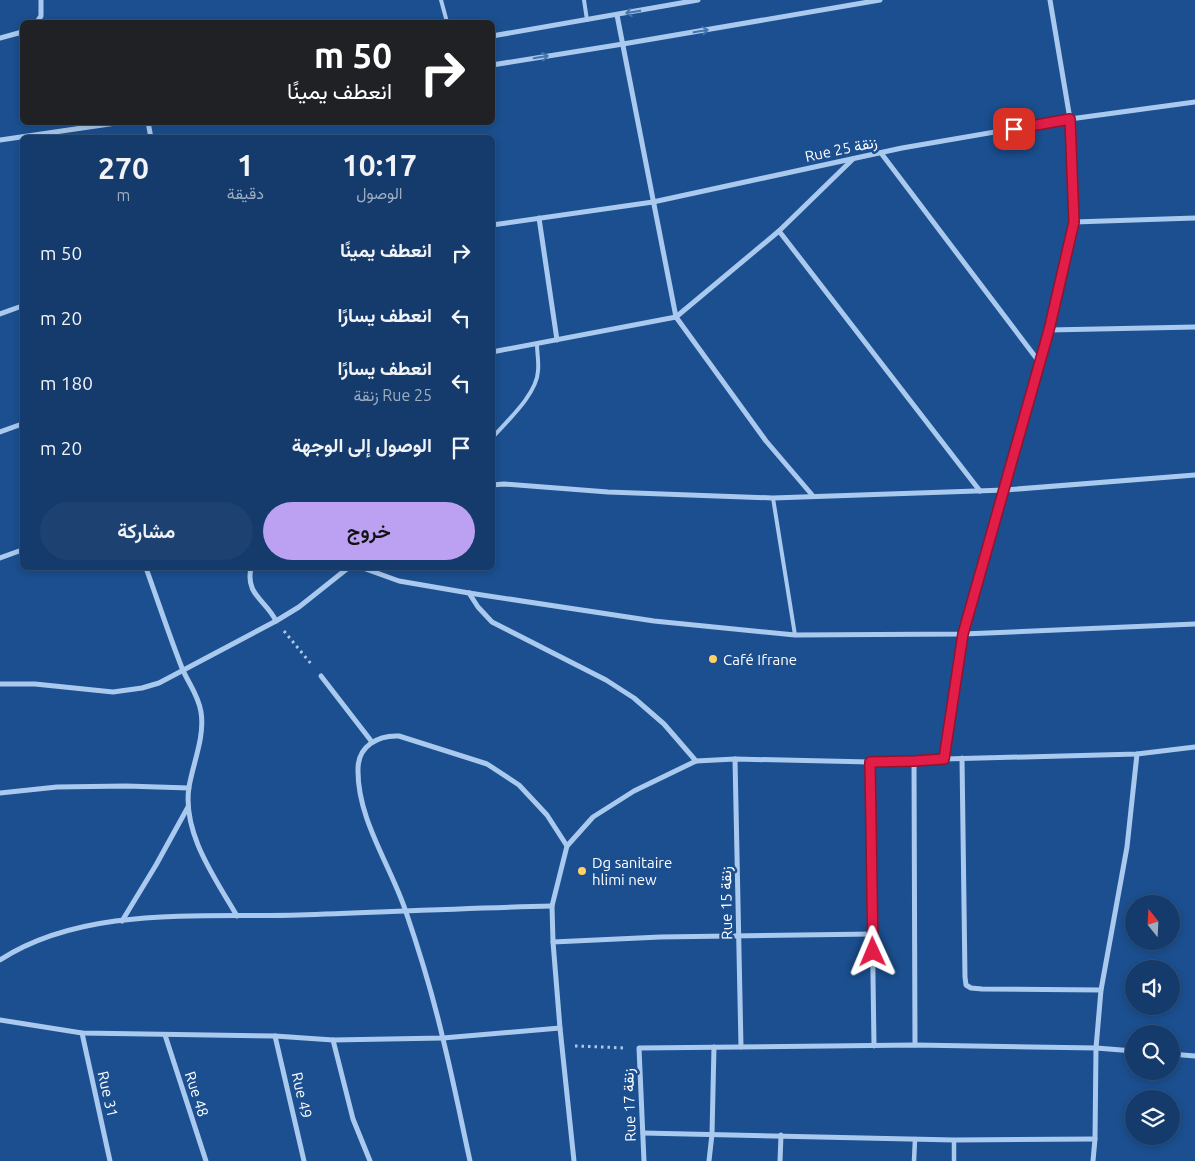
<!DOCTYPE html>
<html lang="ar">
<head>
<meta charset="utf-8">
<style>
  :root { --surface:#143b6b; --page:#1d4271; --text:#f1f3f6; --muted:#9dadc1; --line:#33557e; --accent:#bca0f2 }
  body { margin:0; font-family:Ubuntu,Vazirmatn,sans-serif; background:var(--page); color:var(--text); direction:rtl; height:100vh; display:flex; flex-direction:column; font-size:19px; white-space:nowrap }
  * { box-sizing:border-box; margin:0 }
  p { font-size:16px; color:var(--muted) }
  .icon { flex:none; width:28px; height:28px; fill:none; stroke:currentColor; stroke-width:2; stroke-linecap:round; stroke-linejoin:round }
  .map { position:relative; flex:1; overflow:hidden; direction:ltr }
  .panel { position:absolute; left:20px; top:135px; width:475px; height:435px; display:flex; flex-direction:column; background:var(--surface); border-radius:8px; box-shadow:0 2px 8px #0003,0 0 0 1px var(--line); direction:rtl }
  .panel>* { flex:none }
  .hud { position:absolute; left:20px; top:20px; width:475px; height:105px; border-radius:8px; box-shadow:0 2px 8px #0003,0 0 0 1px var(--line); direction:rtl; background:#202124; color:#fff; overflow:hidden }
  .needle { width:32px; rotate:342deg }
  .tools { position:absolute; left:1125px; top:895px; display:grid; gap:10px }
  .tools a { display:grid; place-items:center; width:55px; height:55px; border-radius:50%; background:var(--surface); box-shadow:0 2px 8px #0003,0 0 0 1px var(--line); font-size:25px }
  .pin { position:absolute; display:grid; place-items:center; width:42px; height:42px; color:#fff; margin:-21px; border-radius:10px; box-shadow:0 2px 8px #0006 }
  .me { position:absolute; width:55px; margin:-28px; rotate:359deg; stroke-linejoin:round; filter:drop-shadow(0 0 4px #0008) }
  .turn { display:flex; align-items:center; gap:18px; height:105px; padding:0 20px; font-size:22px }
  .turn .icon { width:65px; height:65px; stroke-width:2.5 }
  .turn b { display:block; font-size:35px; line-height:42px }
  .eta { display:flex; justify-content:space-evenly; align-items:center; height:85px; text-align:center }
  .eta b { font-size:30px; font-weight:600; line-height:35px }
  .primary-button { display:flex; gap:10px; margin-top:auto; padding:10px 20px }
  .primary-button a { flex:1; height:58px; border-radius:30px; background:var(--accent); color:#111; font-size:20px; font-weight:600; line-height:58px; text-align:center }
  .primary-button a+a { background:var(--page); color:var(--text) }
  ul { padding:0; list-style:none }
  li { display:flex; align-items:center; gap:15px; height:65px; padding:0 20px }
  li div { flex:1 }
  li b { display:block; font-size:19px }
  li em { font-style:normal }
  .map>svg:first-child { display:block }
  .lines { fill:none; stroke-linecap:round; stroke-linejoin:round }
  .path { stroke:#a9c9ee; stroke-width:3; stroke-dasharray:2.5 4; stroke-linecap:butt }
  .service { stroke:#a9c9ee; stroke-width:4 }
  .pedestrian { stroke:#a9c9ee; stroke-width:4.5 }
  .minor { stroke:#a9c9ee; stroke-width:5 }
  .oneway { stroke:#4674ac }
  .route-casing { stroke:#92132f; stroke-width:12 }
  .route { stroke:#e11d48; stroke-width:9 }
  .poi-dot { fill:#ffd166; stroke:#1b4f8f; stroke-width:2 }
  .labels { text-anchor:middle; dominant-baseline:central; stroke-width:5; stroke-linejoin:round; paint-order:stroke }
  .street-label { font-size:15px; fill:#fff; stroke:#1b4f8f }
  .poi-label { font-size:15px; fill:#fff; stroke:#1b4f8f; text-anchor:start }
</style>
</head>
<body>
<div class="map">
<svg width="1195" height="1161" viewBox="0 0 1195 1161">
  <rect width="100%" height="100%" fill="#1b4f8f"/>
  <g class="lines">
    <g class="path">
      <polyline points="284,631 312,665"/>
      <polyline points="575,1046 626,1048"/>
    </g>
    <g class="service">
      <polyline points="441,0 447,22"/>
      <polyline points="584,0 587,20"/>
      <path d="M492,438c15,-17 45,-44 46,-67 1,-9 -1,-18 -1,-27"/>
      <polyline points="773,498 795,635"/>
    </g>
    <g class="pedestrian">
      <polyline points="914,1161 915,1139"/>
      <polyline points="954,1161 954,1140"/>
    </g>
    <g class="minor">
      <polyline points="617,15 676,317 766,441 813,496"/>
      <polyline points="37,22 41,16 41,0"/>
      <polyline points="492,36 698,0"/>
      <polyline points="0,38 22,32"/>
      <polyline points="492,65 623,44 880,0"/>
      <polyline points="148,122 151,138"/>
      <polyline points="0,140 123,122"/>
      <polyline points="881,153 1040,363"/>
      <polyline points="539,218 557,340"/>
      <polyline points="1074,222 1195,218"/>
      <polyline points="492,225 653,202 902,148 1070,119 1195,102"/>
      <polyline points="779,231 980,491"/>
      <polyline points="0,314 22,306"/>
      <polyline points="1049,330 1195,327"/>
      <polyline points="492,352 676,317 779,231 853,159"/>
      <polyline points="0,432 22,424"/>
      <polyline points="492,485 504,484 608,492 773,498 1005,490 1195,475"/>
      <polyline points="0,558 22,550"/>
      <path d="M146,568c12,33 23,67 36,100 6,15 16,26 19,44 4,25 -8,51 -12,75 -7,46 26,91 48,129"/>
      <path d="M251,568c-6,27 15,32 25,53"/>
      <polyline points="363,568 399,581 469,593 654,621 795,635 963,634 1195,624"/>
      <polyline points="469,593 478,607 492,622 606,680 634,698 664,724 696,761"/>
      <polyline points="321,676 372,742"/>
      <polyline points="0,684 35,684 113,692 142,688 159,683 276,621 299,607 348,568"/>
      <polyline points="962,758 965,977 966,985 971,988 982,989 1101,990"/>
      <polyline points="735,759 741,1047"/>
      <polyline points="944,759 963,634 1049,330 1074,222 1070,119 1050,0"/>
      <polyline points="914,761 915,1045"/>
      <polyline points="870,762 874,1046"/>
      <polyline points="0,793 57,787 126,786 189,788"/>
      <polyline points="122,921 156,865 188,807"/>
      <polyline points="553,942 660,937 873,934"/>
      <path d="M0,960c85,-55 202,-42 299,-45 85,-3 169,-7 253,-9"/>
      <polyline points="0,1020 82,1033 275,1036 333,1040 443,1038 560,1028"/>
      <polyline points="82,1033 110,1161"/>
      <polyline points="165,1035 206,1161"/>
      <polyline points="275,1036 304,1161"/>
      <polyline points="333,1040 353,1119 370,1161"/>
      <polyline points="1171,1054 1195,1056"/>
      <polyline points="643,1133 954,1140 1095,1139"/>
      <path d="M470,1161c-9,-41 -17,-82 -27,-122 -10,-43 -23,-86 -37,-127 -15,-46 -49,-93 -48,-143 0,-23 20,-34 41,-33l88,28 32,21 28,30 20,31"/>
      <polyline points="574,1161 560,1028 553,942 552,906 567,846 593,817 634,791 696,761 735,759 870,762 944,759 1137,754 1195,747"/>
      <polyline points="644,1161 639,1048 915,1045 1096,1048 1134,1051"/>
      <polyline points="709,1161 712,1134 714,1047"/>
      <polyline points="780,1161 781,1135"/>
      <polyline points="1093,1161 1095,1139 1096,1048 1101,990 1127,847 1137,754"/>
    </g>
  </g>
  <defs><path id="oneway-shaft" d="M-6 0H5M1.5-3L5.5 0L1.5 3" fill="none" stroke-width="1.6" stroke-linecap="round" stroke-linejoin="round" transform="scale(1.25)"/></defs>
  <g class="oneway">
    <use href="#oneway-shaft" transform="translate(633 12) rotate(170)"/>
    <use href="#oneway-shaft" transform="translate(701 31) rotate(-10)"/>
    <use href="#oneway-shaft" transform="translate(541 57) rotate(-9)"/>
  </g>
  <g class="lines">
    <g class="route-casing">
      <polyline id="route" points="873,952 870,762 914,761 944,759 963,634 1049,330 1074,222 1070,119 1014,129"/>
    </g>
    <use href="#route" class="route"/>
  </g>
  <g class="poi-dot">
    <circle cx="713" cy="659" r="5"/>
    <circle cx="582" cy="871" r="5"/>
  </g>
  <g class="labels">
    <g class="street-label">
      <text transform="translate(841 149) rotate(-12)">Rue 25 زنقة</text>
      <text transform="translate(726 903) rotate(-91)">Rue 15 زنقة</text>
      <text transform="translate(108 1094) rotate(77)">Rue 31</text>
      <text transform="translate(197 1094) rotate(72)">Rue 48</text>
      <text transform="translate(302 1095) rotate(77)">Rue 49</text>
      <text transform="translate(629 1105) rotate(-92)">Rue 17 زنقة</text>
    </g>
    <g class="poi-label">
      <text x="723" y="659">Café Ifrane</text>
      <text x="592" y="862">Dg sanitaire<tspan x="592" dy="17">hlimi new</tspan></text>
    </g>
  </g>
</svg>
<div class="tools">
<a><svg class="needle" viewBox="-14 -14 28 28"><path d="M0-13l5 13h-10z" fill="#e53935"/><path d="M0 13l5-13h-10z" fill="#9dadc1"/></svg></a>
<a><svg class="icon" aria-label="sound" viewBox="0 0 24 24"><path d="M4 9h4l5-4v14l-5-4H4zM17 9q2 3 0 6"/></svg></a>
<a><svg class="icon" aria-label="search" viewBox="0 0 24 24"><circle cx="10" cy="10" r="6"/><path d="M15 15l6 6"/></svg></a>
<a><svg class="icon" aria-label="layers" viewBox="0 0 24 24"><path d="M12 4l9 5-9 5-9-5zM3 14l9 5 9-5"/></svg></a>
</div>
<div class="pin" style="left:1014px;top:129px;background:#d93025"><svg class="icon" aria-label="arrive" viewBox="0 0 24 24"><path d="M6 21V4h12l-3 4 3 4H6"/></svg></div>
<svg class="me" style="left:873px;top:952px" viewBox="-20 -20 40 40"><path d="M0-17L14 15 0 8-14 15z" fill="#e11d48" stroke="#fff" stroke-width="4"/></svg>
<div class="hud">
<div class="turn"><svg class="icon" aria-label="right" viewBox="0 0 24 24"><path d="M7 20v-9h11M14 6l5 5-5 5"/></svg><div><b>50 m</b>انعطف يمينًا</div></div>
</div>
<section class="panel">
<div class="eta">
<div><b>10:17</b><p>الوصول</p></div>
<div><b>1</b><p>دقيقة</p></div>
<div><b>270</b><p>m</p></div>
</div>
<ul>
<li><svg class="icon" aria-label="right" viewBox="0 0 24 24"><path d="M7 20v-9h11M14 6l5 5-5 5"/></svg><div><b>انعطف يمينًا</b></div><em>50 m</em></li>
<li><svg class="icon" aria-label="left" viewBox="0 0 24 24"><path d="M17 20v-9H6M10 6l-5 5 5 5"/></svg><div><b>انعطف يسارًا</b></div><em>20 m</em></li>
<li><svg class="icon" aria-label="left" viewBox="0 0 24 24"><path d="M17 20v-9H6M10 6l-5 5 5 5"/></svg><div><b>انعطف يسارًا</b><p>Rue 25 زنقة</p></div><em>180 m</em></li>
<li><svg class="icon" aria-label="arrive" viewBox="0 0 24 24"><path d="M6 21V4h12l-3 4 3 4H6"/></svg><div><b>الوصول إلى الوجهة</b></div><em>20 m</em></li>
</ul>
<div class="primary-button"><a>خروج</a><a>مشاركة</a></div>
</section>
</div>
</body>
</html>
